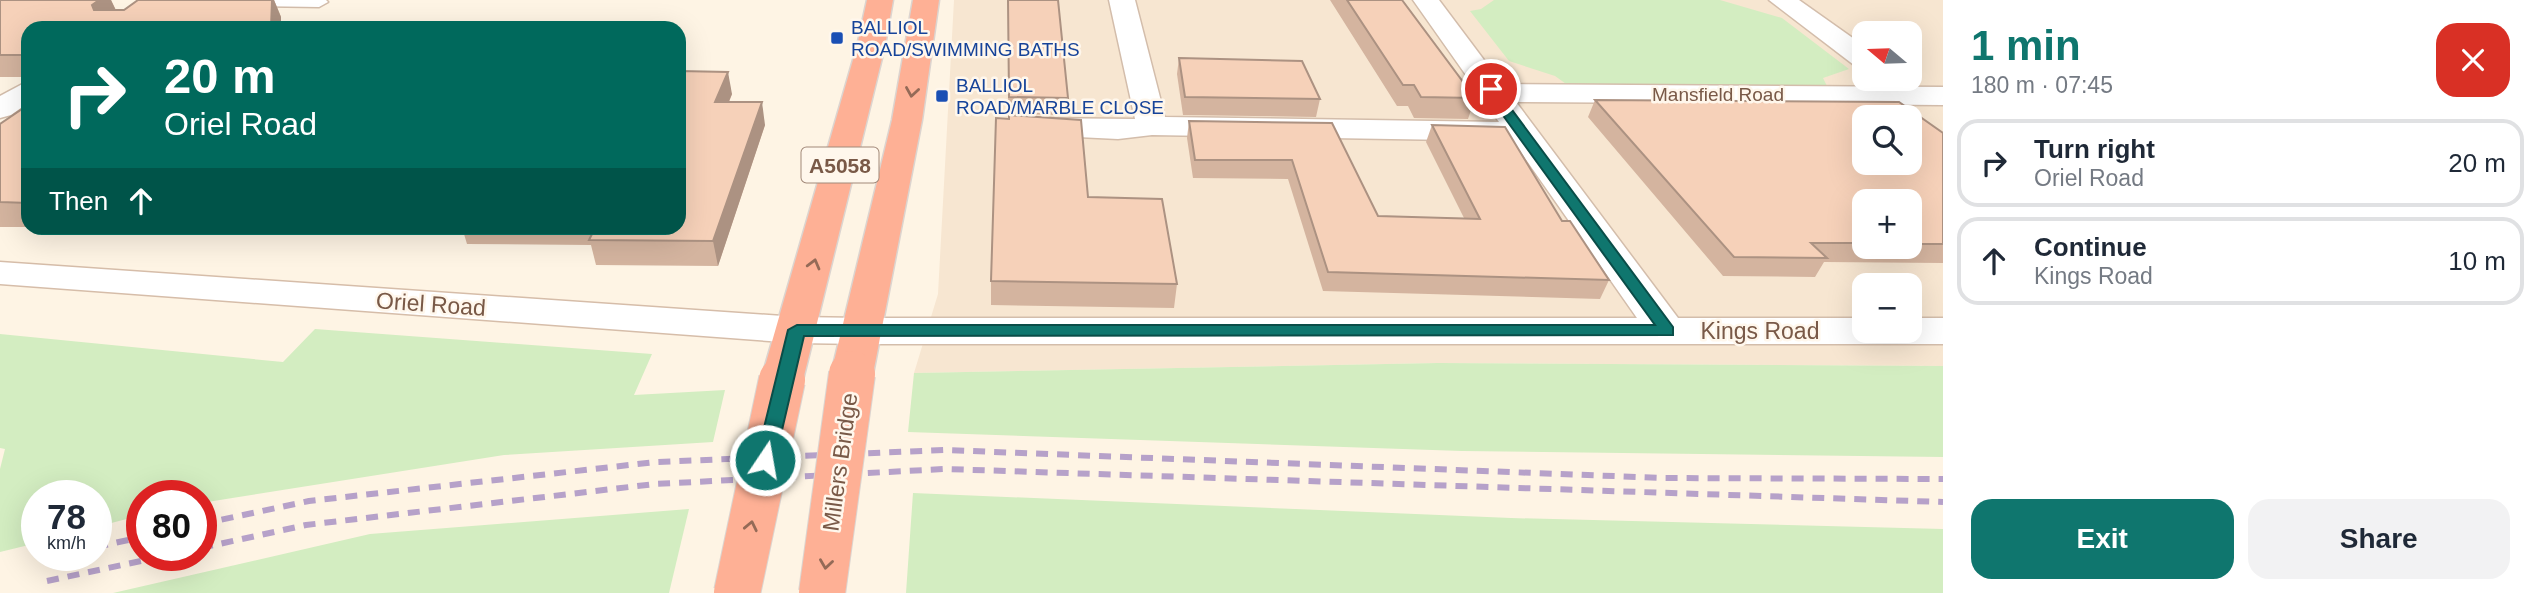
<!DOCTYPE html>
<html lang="en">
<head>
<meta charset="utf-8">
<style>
  :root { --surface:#fff; --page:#f2f2f3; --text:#1f2937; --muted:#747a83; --line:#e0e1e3; --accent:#0f766e }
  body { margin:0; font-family:Helvetica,sans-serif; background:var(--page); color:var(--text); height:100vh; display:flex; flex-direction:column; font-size:26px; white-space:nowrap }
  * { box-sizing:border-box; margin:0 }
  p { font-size:23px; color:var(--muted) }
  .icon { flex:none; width:38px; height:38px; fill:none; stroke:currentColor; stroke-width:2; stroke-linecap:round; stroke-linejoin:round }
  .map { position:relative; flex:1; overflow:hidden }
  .details { display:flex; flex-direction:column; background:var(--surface); width:595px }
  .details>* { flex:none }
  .hud { position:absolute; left:21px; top:21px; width:665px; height:214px; border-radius:21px; box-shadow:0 7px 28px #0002; background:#00695c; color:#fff; overflow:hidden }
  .needle { width:46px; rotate:289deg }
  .controls { position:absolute; left:1852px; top:21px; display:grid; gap:14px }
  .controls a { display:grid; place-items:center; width:70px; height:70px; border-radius:14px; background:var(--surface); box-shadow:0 7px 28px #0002; font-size:35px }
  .speed { position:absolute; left:21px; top:480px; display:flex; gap:14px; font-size:35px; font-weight:700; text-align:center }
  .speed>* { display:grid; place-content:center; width:91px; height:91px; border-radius:50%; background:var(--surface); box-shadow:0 7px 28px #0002; line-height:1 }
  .speed small { font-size:18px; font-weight:400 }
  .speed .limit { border:10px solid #d22; background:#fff; color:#111 }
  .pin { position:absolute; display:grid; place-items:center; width:60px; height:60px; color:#fff; margin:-30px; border:4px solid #fff; border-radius:50%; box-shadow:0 2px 7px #0007 }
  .me { position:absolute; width:77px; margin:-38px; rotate:12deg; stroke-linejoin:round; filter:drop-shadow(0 0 5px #0008) }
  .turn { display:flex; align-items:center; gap:24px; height:147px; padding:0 28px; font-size:32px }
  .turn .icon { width:91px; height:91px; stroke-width:2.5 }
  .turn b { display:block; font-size:49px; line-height:60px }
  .then { display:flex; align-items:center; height:66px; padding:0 28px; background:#0003; gap:14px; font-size:26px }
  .round { display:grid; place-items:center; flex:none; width:74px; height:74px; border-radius:21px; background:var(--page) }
  .headline { display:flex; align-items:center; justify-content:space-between; height:119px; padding:0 28px }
  h1 { font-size:42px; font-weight:600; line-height:52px; color:var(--accent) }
  .primary-button { display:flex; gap:14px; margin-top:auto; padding:14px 28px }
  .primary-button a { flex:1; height:80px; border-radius:21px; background:var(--accent); color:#fff; font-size:28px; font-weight:600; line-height:80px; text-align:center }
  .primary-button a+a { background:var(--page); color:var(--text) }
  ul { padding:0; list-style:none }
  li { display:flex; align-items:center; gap:21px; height:88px; margin:0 14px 10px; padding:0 14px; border:4px solid var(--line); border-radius:21px }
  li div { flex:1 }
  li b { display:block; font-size:26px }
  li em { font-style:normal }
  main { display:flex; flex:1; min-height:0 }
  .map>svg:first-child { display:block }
  .residential { fill:#f7e6d1; fill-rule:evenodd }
  .green { fill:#d3edc1 }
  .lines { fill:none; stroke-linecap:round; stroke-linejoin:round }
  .lane-casing { stroke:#d3bdab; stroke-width:3 }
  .street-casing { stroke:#d3bdab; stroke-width:3 }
  .secondary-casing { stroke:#d6bda9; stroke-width:3 }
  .highway-casing { stroke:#dcd4cf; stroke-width:3 }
  .lane { fill:#fff; fill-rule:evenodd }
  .street { fill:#fff; fill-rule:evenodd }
  .secondary { fill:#fff; fill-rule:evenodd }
  .highway { fill:#feb095; fill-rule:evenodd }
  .rail { stroke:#b6a1c9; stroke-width:6; stroke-dasharray:12 9; stroke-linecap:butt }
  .highway-bridge-casing { stroke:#dcd4cf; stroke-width:48; stroke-linecap:butt }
  .highway-bridge { stroke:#feb095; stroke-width:46 }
  .wall { fill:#d4b49f; fill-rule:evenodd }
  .shaded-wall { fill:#ac9282 }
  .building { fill:#f6d1b9; stroke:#ac9282; stroke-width:2; fill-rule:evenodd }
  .oneway { stroke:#946a57 }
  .route { fill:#0f766e; stroke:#0a4d48; stroke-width:2 }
  .transit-dot { fill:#1a4fb4; stroke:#fff7ec; stroke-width:2.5 }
  .labels { text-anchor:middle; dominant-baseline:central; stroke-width:5; stroke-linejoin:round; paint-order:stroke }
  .far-transit-label { font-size:19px; fill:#164399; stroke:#fff7ec; text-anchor:start }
  .far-street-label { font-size:19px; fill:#795947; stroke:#fff7ec }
  .shield { fill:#fff7ec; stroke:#a18878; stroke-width:2 }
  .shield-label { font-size:21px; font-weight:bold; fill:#795947 }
  .street-label { font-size:23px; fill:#795947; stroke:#fff7ec }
</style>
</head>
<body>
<main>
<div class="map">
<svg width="1943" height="593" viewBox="0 0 1943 593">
  <rect width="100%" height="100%" fill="#fef4e4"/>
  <path class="residential" d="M954,0h989v366l-505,-3 -524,10 24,-79zM1864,33h45v46h-45zM1864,117h45v46h-45zM1864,201h45v46h-45zM1864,285h45v46h-45z"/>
  <g class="green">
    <polygon points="1494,0 1720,0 1782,18 1849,69 1823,78 1828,88 1569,86 1555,76 1509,61 1470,11 1481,9"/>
    <polygon points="315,329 652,354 634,395 725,390 713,442 504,455 201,503 201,495 142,495 142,515 96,527 96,495 37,495 37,543 0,552 0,469 5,449 0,448 0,334 283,362"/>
    <polygon points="1438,363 1943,366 1943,457 1462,451 908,432 914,373"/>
    <polygon points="913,493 1511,518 1943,529 1943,593 906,593"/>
    <polygon points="689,509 669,593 113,593 370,534"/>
  </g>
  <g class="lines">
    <g class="lane-casing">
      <polygon id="lane" points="187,0 326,0 328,2 319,7 196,5"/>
    </g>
    <g class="street-casing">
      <g id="street">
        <polygon points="1109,0 1135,0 1165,117 1499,122 1413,0 1439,0 1502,84 1943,87 1943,105 1516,102 1678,318 1864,318 1864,331 1909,331 1909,318 1943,318 1943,344 862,344 848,340 842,331 848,322 862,318 1637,318 1513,141 1152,135 1118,139 1017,134 1013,127 1017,120 1028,118 1135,119"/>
        <polygon points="1769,0 1799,0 1864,46 1864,67 1854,65"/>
        <polygon points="28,81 28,103 11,115 0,118 0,96"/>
      </g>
    </g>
    <g class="secondary-casing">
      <polygon id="secondary" points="0,262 797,317 862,318 876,322 882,331 876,340 862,344 797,343 0,284"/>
    </g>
    <g class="highway-casing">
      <g id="highway">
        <polygon points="867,0 893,0 885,46 803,380 797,390 782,395 767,390 761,380 857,46"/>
        <polygon points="913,0 939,0 922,120 873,374 867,384 852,388 837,384 831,374 892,120"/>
      </g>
    </g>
    <use href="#lane" class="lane"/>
    <use href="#street" class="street"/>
    <use href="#secondary" class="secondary"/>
    <use href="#highway" class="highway"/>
    <g class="rail">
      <polyline points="201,524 309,501 656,462 945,450 1663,478 1943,479"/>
      <polyline points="96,547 142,537"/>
      <polyline points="201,548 306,525 655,484 945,469 1943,502"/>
      <polyline points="41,559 62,555"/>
      <polyline points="47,581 169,555"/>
    </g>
    <g class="highway-bridge-casing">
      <g id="highway-bridge">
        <polyline points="737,593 782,380"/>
        <polyline points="822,593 852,374"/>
      </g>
    </g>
    <use href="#highway-bridge" class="highway-bridge"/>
  </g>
  <g class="wall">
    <polygon points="0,0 111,0 116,10 124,10 138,0 274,0 281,17 28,28 28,77 0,77"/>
    <polygon points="1008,0 1068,98 1067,115 1008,114"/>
    <polygon points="1330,0 1402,0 1475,98 1468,119 1414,118 1408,106 1397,106"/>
    <polygon points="1179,58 1320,99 1316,117 1183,115 1177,74"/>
    <polygon points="679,71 732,94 729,102 765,125 718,266 596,265 591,245 467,244 464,234 62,228 679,228"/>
    <path d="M1595,100l348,33v130l-119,-1 -9,15 -92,-1 -135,-159zM1864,201h45v46h-45z"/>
    <polygon points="28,105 28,227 0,227 0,124"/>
    <polygon points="1189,121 1332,123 1378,216 1464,218 1426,142 1432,125 1562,221 1609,280 1600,299 1323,291 1288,179 1193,178 1187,138"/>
    <polygon points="1088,197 1177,284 1174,308 991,305 991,281"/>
  </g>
  <g class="shaded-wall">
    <polygon points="99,0 111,0 118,15 94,10 92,5"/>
    <polygon points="272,0 274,0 281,17 281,28 271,28"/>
    <polygon points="728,72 732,94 719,125 715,102"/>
    <polygon points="762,102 765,125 718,266 713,241"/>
  </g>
  <g class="building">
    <polygon points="0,0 99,0 92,5 94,10 124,10 138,0 272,0 271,28 28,28 28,55 0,55"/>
    <polygon points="1008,0 1058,0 1068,98 1009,97"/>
    <polygon points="1347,0 1402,0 1475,98 1421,97 1414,85 1403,85"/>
    <polygon points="1179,58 1302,61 1320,99 1185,97"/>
    <polygon points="679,71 728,72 715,102 762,102 713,241 589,240 595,228 679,228"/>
    <path d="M1595,100l304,2 44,31v111h-34v-43h-45v42h-53l16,15 -93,-1zM1864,117h45v46h-45z"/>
    <polygon points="28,105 28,203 0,202 0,124"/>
    <polygon points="1009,115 1081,120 1088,197 1162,199 1177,284 991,281 996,118 1009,119"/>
    <polygon points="1189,121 1332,123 1378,216 1480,219 1432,125 1505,127 1562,221 1570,221 1609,280 1328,272 1292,160 1195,160"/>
  </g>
  <defs><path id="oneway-chevron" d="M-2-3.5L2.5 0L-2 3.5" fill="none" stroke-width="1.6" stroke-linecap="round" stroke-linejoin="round" transform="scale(1.75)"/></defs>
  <g class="oneway">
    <use href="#oneway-chevron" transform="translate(912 92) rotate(99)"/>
    <use href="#oneway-chevron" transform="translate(814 264) rotate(-75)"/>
    <use href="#oneway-chevron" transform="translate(751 526) rotate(-78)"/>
    <use href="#oneway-chevron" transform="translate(826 564) rotate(98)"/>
  </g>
  <polygon class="route" points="1486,87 1495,87 1673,327 1673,335 804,336 775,460 765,467 756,460 788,330 797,325 1655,325 1486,92"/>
  <g class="transit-dot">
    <rect x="830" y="31" width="14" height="14" rx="3.5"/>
    <rect x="935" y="89" width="14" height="14" rx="3.5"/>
  </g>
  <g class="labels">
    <g class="far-transit-label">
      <text x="851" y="27">BALLIOL<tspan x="851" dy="22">ROAD/SWIMMING BATHS</tspan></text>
      <text x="956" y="85">BALLIOL<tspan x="956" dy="22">ROAD/MARBLE CLOSE</tspan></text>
    </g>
    <g class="far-street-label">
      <text x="1718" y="94">Mansfield Road</text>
    </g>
    <rect class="shield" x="801.5" y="147.5" width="77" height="35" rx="5"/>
    <g class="shield-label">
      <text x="840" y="165">A5058</text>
    </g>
    <g class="street-label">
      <text transform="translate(431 304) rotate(4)">Oriel Road</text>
      <text x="1760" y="331">Kings Road</text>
      <text transform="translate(840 462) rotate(-82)">Millers Bridge</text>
    </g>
  </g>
</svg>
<div class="controls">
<a><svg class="needle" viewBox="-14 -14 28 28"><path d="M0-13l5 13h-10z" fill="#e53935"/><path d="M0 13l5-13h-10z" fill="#747a83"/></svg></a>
<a><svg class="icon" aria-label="search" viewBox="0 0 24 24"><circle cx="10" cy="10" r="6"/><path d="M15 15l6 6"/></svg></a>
<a>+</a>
<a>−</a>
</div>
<div class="speed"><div>78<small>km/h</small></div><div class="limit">80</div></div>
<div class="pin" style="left:1491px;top:89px;background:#d93025"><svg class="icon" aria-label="arrive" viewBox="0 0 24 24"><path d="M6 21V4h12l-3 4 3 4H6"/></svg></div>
<svg class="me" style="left:765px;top:460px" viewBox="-20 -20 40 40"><circle r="17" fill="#0f766e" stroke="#fff" stroke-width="3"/><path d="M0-11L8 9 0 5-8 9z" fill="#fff"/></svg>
<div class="hud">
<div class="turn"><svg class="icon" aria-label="right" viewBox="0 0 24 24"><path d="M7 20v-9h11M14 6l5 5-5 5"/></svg><div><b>20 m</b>Oriel Road</div></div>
<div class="then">Then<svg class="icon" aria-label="ahead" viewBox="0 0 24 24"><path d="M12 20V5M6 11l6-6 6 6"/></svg></div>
</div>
</div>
<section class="details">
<div class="headline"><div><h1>1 min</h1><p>180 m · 07:45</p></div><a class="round" style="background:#d93025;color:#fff"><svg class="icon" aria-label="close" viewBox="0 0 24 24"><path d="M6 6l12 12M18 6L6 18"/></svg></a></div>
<ul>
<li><svg class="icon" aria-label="right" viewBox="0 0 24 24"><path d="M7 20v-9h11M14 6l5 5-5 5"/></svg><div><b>Turn right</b><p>Oriel Road</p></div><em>20 m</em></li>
<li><svg class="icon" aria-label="ahead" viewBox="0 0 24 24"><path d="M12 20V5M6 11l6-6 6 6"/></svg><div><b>Continue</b><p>Kings Road</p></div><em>10 m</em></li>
</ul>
<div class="primary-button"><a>Exit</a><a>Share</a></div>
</section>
</main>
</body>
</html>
